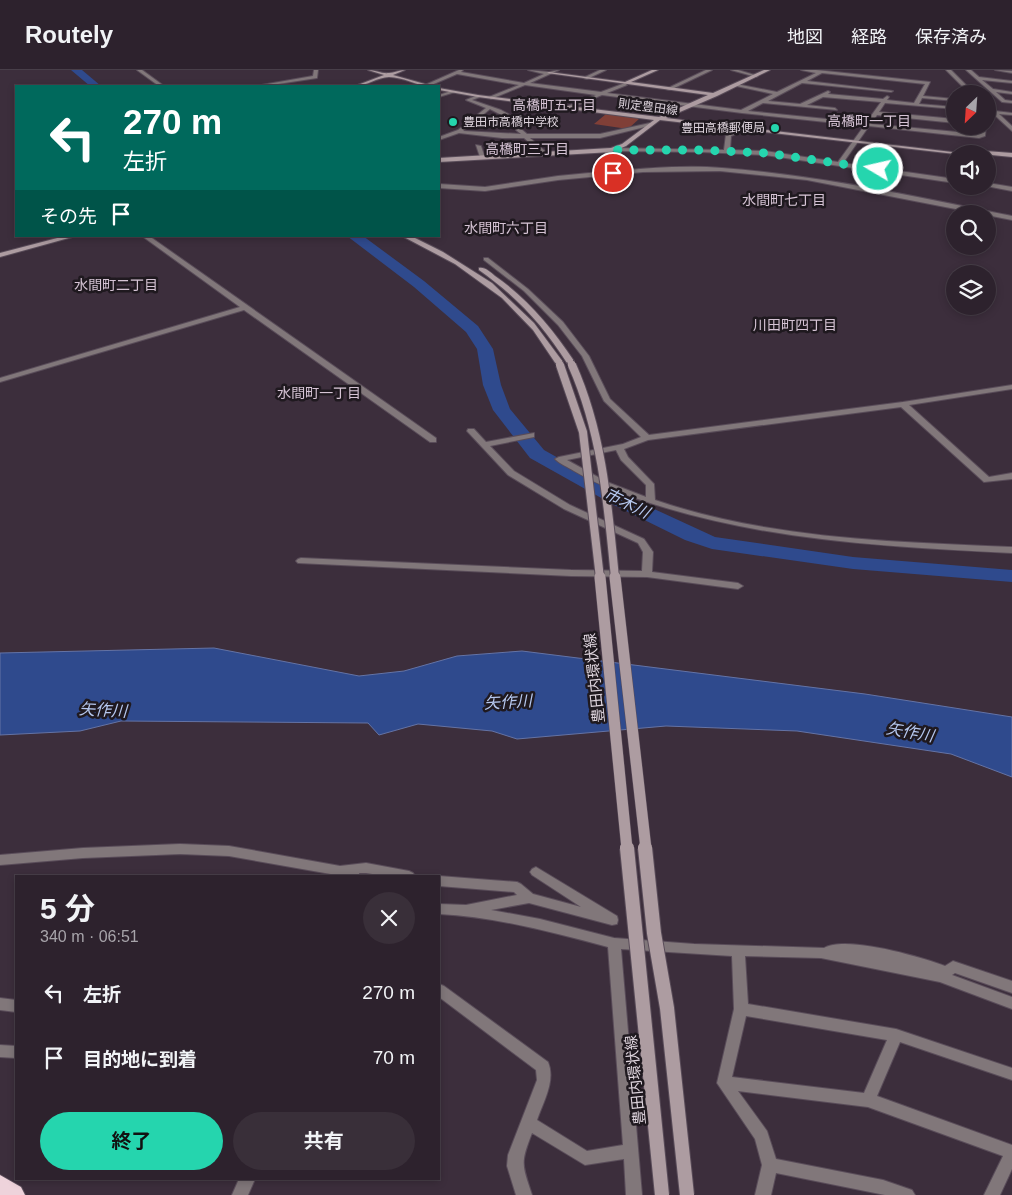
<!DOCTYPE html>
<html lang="ja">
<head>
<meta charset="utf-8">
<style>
  :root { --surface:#2d222d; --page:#392f39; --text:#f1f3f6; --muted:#a7a4aa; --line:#483f49; --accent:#25d5ae }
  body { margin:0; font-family:Arial,"Noto Sans JP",sans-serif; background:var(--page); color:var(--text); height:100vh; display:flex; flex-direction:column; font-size:19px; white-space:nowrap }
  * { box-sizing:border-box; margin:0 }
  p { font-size:16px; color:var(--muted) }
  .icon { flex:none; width:28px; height:28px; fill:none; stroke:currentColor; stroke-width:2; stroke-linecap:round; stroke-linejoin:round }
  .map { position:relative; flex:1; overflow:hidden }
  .drawer { position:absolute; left:15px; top:805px; width:425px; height:305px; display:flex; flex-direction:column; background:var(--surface); border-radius:0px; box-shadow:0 2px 8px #0003,0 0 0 1px var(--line) }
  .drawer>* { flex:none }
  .hud { position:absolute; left:15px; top:15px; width:425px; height:152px; border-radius:0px; box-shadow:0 2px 8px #0003,0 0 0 1px var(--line); background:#00695c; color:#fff; overflow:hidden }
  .needle { width:32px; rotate:205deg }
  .fabs { position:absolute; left:946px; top:15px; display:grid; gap:10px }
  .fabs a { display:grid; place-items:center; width:50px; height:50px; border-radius:50%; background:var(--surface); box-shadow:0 2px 8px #0003,0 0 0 1px var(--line); font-size:25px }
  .pin { position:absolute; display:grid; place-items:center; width:42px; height:42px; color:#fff; margin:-21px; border:2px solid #fff; border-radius:50%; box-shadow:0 1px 5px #0007 }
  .me { position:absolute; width:55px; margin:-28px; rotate:279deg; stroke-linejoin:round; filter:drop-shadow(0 0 4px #0008) }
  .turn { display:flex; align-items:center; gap:18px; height:105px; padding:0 25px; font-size:22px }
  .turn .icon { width:65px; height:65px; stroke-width:2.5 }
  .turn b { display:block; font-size:35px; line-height:42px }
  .then { display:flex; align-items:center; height:48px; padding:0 25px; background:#0003; gap:10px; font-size:19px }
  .round { display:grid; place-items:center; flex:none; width:52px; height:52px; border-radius:26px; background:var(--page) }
  .overview { display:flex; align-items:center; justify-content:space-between; height:85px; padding:0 25px }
  h1 { font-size:30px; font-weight:700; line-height:38px }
  .action { display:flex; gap:10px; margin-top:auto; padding:10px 25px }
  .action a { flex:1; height:58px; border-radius:30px; background:var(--accent); color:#111; font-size:20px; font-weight:700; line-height:58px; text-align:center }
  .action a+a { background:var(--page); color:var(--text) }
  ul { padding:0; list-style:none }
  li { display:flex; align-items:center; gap:15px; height:65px; padding:0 25px }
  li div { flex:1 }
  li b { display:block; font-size:19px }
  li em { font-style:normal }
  header { display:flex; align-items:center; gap:30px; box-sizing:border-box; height:70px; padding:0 25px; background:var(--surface); border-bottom:1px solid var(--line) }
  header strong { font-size:24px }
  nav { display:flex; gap:28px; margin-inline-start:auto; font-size:18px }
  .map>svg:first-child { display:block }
  .green { fill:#803f37 }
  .water { fill:#2f4a8d; stroke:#6473a5 }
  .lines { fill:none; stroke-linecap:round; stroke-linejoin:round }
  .river { fill:#2f4a8d; fill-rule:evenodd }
  .street-casing { stroke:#594c59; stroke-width:2 }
  .secondary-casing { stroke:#594c59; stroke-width:2 }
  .highway-casing { stroke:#594c59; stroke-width:2 }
  .street { fill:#81777a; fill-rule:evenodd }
  .secondary { fill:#ad9ca1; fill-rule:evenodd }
  .highway { fill:#eed3db; fill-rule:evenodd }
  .secondary-bridge-far3-casing { stroke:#594c59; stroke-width:8; stroke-linecap:butt }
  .secondary-bridge-far2-casing { stroke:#594c59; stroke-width:10; stroke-linecap:butt }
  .secondary-bridge-far1-casing { stroke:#594c59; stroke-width:12; stroke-linecap:butt }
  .secondary-bridge-casing { stroke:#594c59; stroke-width:16; stroke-linecap:butt }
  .secondary-bridge-far3 { stroke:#ad9ca1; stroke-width:6 }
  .secondary-bridge-far2 { stroke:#ad9ca1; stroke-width:8 }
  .secondary-bridge-far1 { stroke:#ad9ca1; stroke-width:11 }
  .secondary-bridge { stroke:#ad9ca1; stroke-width:14 }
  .route { stroke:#25d5ae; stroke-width:9; stroke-dasharray:0 16.2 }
  .poi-dot { fill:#25d5ae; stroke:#1f191f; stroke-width:2 }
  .labels { text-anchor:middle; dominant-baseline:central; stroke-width:5; stroke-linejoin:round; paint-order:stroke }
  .far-street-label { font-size:12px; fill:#ded4dd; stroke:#1f191f }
  .far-poi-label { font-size:12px; fill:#ded4dd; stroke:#1f191f; text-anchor:start }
  .far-neighbourhood-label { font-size:14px; fill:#d6c4d5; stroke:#1f191f }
  .street-label { font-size:15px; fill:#ded4dd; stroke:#1f191f }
  .water-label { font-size:16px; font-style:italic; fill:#b6c8ef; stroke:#1f191f }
</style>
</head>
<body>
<header>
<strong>Routely</strong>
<nav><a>地図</a><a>経路</a><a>保存済み</a></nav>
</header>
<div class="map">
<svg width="1012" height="1125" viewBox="0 0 1012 1125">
  <rect width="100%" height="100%" fill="#3c2e3c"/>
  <polygon class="green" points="606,44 640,48 628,59 594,54"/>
  <polygon class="water" points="214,578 359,606 404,601 457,586 522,581 865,624 1012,647 1012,707 951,684 797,661 666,656 517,669 492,661 418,654 379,665 368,653 121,651 80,661 0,665 0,583"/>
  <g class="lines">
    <g class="river">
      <polygon points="71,0 82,0 101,16 90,16"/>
      <polygon points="347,166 363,166 424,211 478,256 493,279 501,315 510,339 544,380 626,426 715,467 853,487 1012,500 1012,512 853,499 712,479 685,470 612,434 530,388 493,340 483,315 477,279 466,262 414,217"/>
    </g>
    <g class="street-casing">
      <g id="street">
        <polygon points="137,0 142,0 164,16 159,16"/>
        <polygon points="314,0 318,0 317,8 265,16 256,16 313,6"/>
        <path d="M459,0h4l-2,2 63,11 20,-9 -16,-4 21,2 10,-2 -29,13 71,9 24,-9 2,2 -20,8 134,17 32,-16 -37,-8v-2l41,8 39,-19 -15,-3h15l114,12 -7,14 32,3v2l-33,-3 -3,6 36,3v2l-70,-6 -6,9 76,7v4l-78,-8 -6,9 108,10h1v-8h6l-1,10 -6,2 -110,-12 -26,37 112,16v4l-190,-28 -64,-3 -90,-1 4,20c35,-3 73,-6 107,-3 98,7 194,29 290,48v4l-205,-40 -87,-9 -77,1 -85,8 -73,11 -46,-3v-4l46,3 73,-11 52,-5 -5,-20 7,-3 112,2 2,-16 17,-7 2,3 -14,6 -1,14 35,1 73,11 26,-36 -122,-13 -140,-18 -32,13 -2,-2 28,-11 -71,-10 -34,14 -2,-2 30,-12 -62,-11 -28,12 -4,-1zM822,3l103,11 -11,19 -27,-3 2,-3 -2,-1 -4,3 -55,-5 2,-2 -2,-1 -28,13 -32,-3 34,-18 89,9 2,-1 -86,-10zM823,27l58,5 -15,21 -118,-12 15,-8 74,7 -2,-2 -28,-3z"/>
        <polygon points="600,0 606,0 587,9 583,8"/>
        <polygon points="706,0 712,0 670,20 666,19"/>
        <polygon points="731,0 738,0 758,6 756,7"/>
        <polygon points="946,0 951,0 975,24 970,24"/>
        <polygon points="966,0 971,0 979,7 1012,11 1012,13 982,10 993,19 1012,22 1012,24 996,22 1005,30 1012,31 1012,33 1002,32"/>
        <polygon points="995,0 1012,1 1012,3"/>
        <polygon points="451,21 455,22 439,27 439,25"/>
        <path d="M478,25l2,2 -8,3 29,10 18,10 2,9 6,5h73l50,-11 3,2 -53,13h-70l17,15 1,1 -3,2 -21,-18h-22l-43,-5 -20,7v-3l19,-7 28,-22 -20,-8zM490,39l25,13 1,8 5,4 -58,-3z"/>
        <polygon points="988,36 995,41 1012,43 1012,45 999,44 1012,56 1012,61 988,39"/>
        <polygon points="476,75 481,76 485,88 480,87"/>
        <polygon points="988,113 1012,117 1012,121 986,116"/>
        <polygon points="142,166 149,166 436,368 436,372 430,372 244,240 0,312 0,308 240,237"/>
        <path d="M484,188h4l40,31 35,33 26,34 21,43 39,36 254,-33 109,-17v4l-103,16 80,72 23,-4v6l-28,3 -83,-75 -253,33 -24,9 4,8 26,27 1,16c114,39 238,42 357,47v6c-128,-6 -258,-13 -380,-56 -20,-7 -39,-15 -58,-26 -6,-4 -14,-7 -19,-12l4,-2 64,-13 18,-7 -37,-36 -22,-45 -24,-31 -34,-34 -40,-31zM616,380l5,10 25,25v12l-39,-15 -40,-22z"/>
        <polygon points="468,359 474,359 486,372 534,363 534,367 490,376 514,401 570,435 644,469 653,482 652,502 738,513 743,516 738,519 647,507 571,506 298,493 296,491 298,489 301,488 571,500 642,501 643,482 638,473 564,439 508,405 467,361"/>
        <polygon points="180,774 229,776 340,796 366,793 409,801 413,803 415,806 385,806 366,803 359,803 360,806 342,806 229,786 180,784 83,788 0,795 0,785 83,778"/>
        <path d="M536,797l81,49 1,4 -1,4 -5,1 -83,-22 -38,7 49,9 74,19 80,6 130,4c22,-13 97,9 121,18l8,-5 59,20v12l-57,-20 -3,2 60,22v12l-72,-27 -119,-24 -76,-2 3,48 148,25 116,39v12l-112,-38 -23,54 135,49v24l-12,26h-16l19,-39 -135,-49 -130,-16 29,40 9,28 107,21 29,10 3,5h-30l-109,-22 -5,22h-16l7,-30 -7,-26 -38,-56 17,-74 -2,-53 -111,-7 21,246h-16l-2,-36 -39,6 -53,-32c-12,31 -10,31 0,62h-16l-9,-29 1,-11 29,-75 -1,-10 -97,-73v-13l5,2 104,76c8,19 -5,40 -11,58l50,31 36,-6 -15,-198c-56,-15 -112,-30 -169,-33v-10l27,1 51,-10 -3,-3 -75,-6v-10l78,6 4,2 12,10 48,13 -49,-32 -2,-3 2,-3zM746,946l141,24 -23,53 -132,-16z"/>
        <polygon points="0,928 16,930 16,942 0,940"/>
        <polygon points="0,975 16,976 16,988 0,987"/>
        <polygon points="239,1109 255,1109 248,1125 232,1125"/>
      </g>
    </g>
    <g class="secondary-casing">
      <g id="secondary">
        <path d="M368,0c7,0 14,4 21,3 5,0 10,-3 16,-3l-12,5 39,11c-14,1 -28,-9 -43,-9 -11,0 -22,9 -34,9l29,-11z"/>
        <polygon points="652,0 658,0 631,12 713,23 764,0 770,0 717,26 666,48 969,84 955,84 660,50 626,76 612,82 439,92 439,88 611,78 622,74 654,50 478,27 439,20 439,18 478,25 659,47 708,25 547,3 549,2 625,12"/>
        <polygon points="959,79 1012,83 1012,87 961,82 959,81"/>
        <polygon points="65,166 76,166 0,187 0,183"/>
        <polygon points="402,166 411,166 443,182 492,213 534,253 563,292 562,294 556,294 533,260 502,228 455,194"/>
        <path d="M479,198c6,-1 11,4 16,8 33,23 57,52 79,85l-1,2h-6c-25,-39 -50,-66 -88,-93z"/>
      </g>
    </g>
    <g class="highway-casing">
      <polygon id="highway" points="0,1105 21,1117 25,1125 0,1125"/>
    </g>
    <use href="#street" class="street"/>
    <use href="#secondary" class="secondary"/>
    <use href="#highway" class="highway"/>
    <g class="secondary-bridge-far3-casing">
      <g id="secondary-bridge-far3">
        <polyline points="570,291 572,296"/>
        <polyline points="559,292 560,296"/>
      </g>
    </g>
    <g class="secondary-bridge-far2-casing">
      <g id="secondary-bridge-far2">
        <polyline points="560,295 583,362 600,508"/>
        <path d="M572,295c30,67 36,140 43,213"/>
      </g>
    </g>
    <g class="secondary-bridge-far1-casing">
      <g id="secondary-bridge-far1">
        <polyline points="600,507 627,779"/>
        <polyline points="615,507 646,779"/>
      </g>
    </g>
    <g class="secondary-bridge-casing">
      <g id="secondary-bridge">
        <polyline points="627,778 662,1125"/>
        <polyline points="645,778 654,863 667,938 687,1125"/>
      </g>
    </g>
    <use href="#secondary-bridge-far3" class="secondary-bridge-far3"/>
    <use href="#secondary-bridge-far2" class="secondary-bridge-far2"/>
    <use href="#secondary-bridge-far1" class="secondary-bridge-far1"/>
    <use href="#secondary-bridge" class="secondary-bridge"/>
  </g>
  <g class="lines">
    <polyline class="route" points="613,103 608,81 612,80 701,80 765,83 878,99"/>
  </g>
  <g class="poi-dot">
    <circle cx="453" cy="52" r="5"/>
    <circle cx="775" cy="58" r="5"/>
  </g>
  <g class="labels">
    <g class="far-street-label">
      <text transform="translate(648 37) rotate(7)">則定豊田線</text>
    </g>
    <g class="far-poi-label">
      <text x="463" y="52">豊田市高橋中学校</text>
      <text x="765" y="58" text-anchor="end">豊田高橋郵便局</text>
    </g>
    <g class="far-neighbourhood-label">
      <text x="554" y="35">高橋町五丁目</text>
      <text x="869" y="51">高橋町一丁目</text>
      <text x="527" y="79">高橋町三丁目</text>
      <text x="784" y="130">水間町七丁目</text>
      <text x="506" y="158">水間町六丁目</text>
      <text x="116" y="215">水間町二丁目</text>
      <text x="795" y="255">川田町四丁目</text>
      <text x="319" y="323">水間町一丁目</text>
    </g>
    <g class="street-label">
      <text transform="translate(594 608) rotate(-96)">豊田内環状線</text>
      <text transform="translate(635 1010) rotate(-96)">豊田内環状線</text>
    </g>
    <g class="water-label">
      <text transform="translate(627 433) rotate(26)">市木川</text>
      <text transform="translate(508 632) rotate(-3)">矢作川</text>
      <text transform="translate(103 640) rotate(3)">矢作川</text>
      <text transform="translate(910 662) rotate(10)">矢作川</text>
    </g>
  </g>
</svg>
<div class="fabs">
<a><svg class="needle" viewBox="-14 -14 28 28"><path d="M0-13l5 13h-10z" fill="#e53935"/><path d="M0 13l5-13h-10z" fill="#a7a4aa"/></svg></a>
<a><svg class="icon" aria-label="sound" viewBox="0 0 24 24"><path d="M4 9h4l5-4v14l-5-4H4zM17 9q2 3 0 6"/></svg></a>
<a><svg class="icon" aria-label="search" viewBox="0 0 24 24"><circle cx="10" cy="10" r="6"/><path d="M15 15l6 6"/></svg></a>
<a><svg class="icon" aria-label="layers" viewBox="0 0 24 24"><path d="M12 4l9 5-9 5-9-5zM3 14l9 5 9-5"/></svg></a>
</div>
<div class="pin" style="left:613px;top:103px;background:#d93025"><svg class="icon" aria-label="arrive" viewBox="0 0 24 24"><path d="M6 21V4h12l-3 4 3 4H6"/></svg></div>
<svg class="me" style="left:878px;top:99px" viewBox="-20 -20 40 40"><circle r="17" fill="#25d5ae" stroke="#fff" stroke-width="3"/><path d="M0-11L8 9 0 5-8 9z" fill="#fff"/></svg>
<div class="hud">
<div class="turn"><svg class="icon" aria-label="left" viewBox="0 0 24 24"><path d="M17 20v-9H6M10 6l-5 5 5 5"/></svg><div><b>270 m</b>左折</div></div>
<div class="then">その先<svg class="icon" aria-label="arrive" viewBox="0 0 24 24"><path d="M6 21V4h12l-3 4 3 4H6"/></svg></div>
</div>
<section class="drawer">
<div class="overview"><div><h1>5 分</h1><p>340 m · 06:51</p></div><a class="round"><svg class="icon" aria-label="close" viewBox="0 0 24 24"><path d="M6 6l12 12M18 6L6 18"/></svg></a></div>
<ul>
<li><svg class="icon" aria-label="left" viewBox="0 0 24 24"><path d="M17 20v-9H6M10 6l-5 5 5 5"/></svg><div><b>左折</b></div><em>270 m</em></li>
<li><svg class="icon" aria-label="arrive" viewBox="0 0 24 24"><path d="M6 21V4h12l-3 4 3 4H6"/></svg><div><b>目的地に到着</b></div><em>70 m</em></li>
</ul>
<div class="action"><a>終了</a><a>共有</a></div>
</section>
</div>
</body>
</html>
